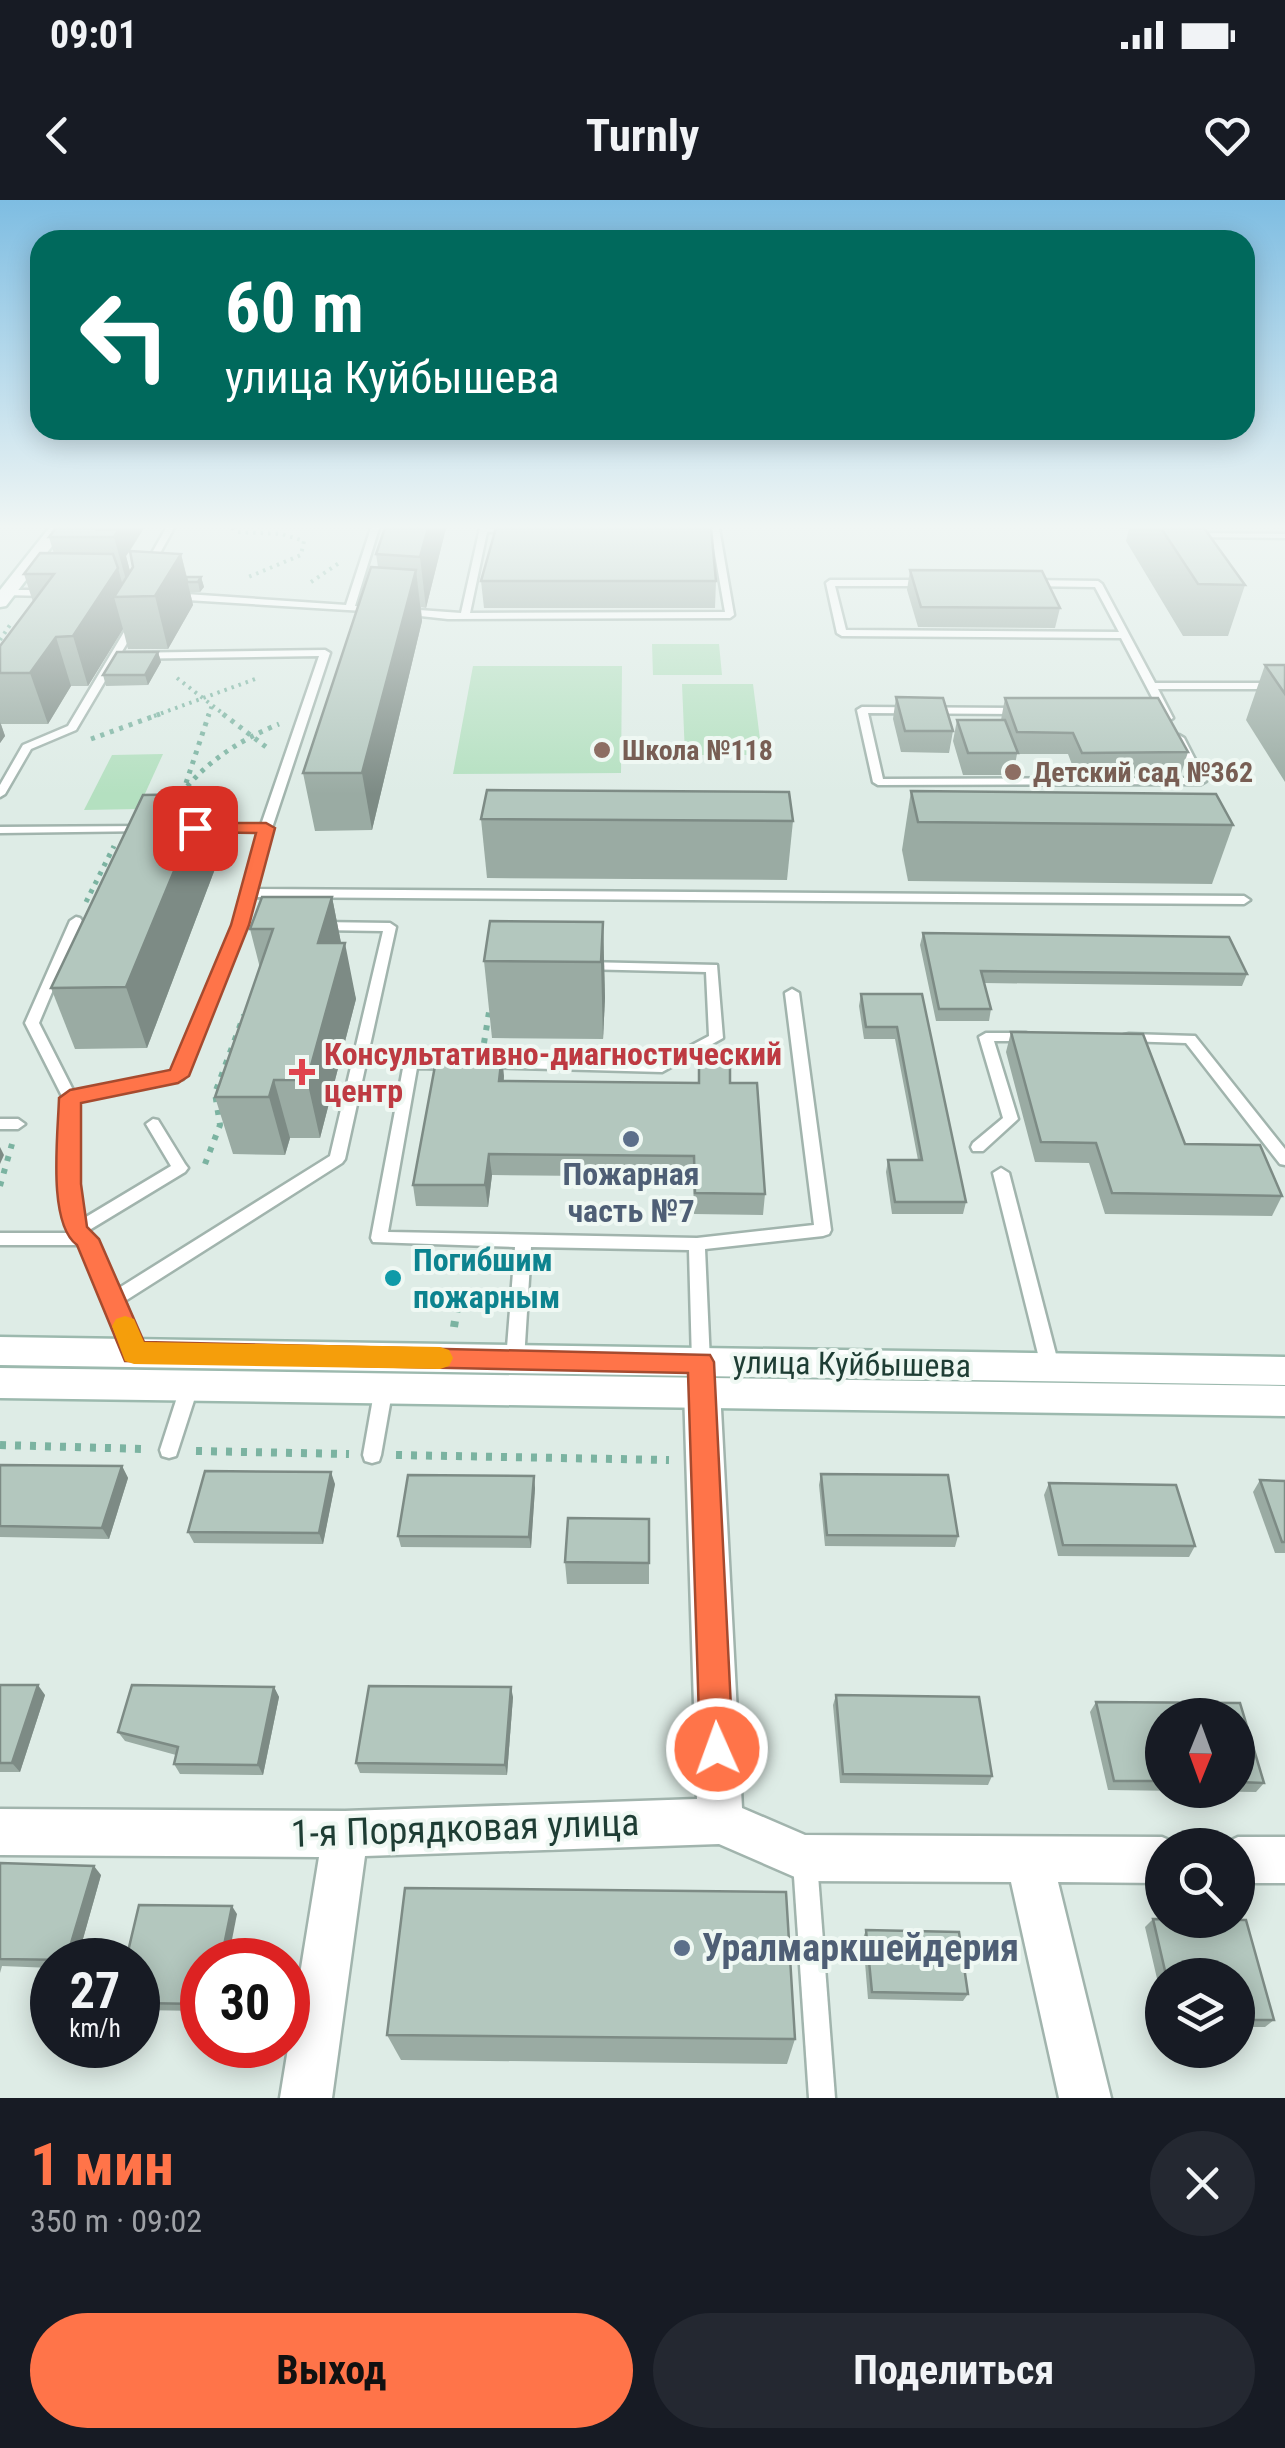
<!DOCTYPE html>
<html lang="ru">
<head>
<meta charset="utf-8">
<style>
  :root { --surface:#171b24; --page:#242831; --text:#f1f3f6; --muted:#9ea1a6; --accent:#ff7449 }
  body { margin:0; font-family:"Roboto Condensed",sans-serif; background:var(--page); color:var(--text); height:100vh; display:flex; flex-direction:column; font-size:38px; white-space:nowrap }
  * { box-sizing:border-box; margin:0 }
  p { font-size:32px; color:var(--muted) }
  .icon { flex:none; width:55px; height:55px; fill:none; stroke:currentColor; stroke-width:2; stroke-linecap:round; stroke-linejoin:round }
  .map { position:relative; height:1898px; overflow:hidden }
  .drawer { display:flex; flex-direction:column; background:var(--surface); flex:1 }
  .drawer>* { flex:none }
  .guide { position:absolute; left:30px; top:30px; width:1225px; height:210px; border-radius:30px; box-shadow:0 5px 25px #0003; background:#00695c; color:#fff; overflow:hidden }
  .needle { width:65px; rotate:181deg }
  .tools { position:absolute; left:1145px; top:1498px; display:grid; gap:20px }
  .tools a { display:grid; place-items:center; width:110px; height:110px; border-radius:50%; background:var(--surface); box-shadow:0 5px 25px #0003; font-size:50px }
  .speed { position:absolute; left:30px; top:1738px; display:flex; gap:20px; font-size:50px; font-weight:700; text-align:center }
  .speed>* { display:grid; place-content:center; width:130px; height:130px; border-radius:50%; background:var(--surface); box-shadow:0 5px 25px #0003; line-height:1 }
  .speed small { font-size:25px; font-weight:400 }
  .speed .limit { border:15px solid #d22; background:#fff; color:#111 }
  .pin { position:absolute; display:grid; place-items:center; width:85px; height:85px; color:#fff; margin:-42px; border-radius:20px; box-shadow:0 5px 15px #0006 }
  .me { position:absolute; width:110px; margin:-55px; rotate:358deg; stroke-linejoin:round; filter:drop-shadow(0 0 8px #0008) }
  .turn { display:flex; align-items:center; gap:35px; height:210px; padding:0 30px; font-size:45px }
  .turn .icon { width:130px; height:130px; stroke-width:2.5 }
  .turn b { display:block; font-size:70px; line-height:85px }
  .round { display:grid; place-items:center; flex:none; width:105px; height:105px; border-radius:52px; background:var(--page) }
  .head { display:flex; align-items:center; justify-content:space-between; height:170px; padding:0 30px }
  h1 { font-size:60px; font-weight:700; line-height:75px; color:var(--accent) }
  .primary-button { display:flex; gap:20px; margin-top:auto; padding:20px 30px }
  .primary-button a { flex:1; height:115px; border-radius:60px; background:var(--accent); color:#111; font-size:40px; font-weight:700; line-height:115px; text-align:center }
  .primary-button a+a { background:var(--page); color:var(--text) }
  .status { display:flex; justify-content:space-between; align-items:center; height:70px; padding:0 50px; background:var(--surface); direction:ltr }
  .status svg { height:28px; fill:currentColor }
  header { display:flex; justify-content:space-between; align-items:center; height:130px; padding:0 30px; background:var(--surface); font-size:45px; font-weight:700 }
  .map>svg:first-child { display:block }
  .green { fill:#b4e0c0 }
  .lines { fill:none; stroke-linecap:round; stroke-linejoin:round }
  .lane-casing { stroke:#a1b4ad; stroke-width:5 }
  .street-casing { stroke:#a1b4ad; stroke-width:5 }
  .secondary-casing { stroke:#9cb9ae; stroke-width:5 }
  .path-far3 { stroke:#7bb3a1; stroke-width:4; stroke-dasharray:2.5 5; stroke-linecap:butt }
  .path-far2 { stroke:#7bb3a1; stroke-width:5; stroke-dasharray:4 6; stroke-linecap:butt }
  .path-far1 { stroke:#7bb3a1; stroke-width:6; stroke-dasharray:5 8; stroke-linecap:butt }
  .path { stroke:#7bb3a1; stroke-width:8; stroke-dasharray:6 9; stroke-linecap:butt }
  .lane { fill:#fff; fill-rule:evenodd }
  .street { fill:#fff; fill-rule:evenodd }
  .secondary { fill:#fff; fill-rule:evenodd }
  .wall { fill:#9aaba3; fill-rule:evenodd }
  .shaded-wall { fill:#7d8b85 }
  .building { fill:#b3c7be; stroke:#7d8b85; stroke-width:2.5 }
  .route { fill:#ff7449; stroke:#a64b2f; stroke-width:2.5 }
  .slow { fill:#f59e0b }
  .education-dot { fill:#8d6e63; stroke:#eff8f3; stroke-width:4 }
  .health-dot { fill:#e0444e; stroke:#eff8f3; stroke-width:4 }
  .service-dot { fill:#5c6f8a; stroke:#eff8f3; stroke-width:4 }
  .culture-dot { fill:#0f9aa8; stroke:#eff8f3; stroke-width:4 }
  .labels { text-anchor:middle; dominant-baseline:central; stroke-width:8; stroke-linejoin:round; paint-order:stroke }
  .far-education-label { font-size:28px; font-weight:bold; fill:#785e54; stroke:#eff8f3; text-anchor:start }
  .health-label { font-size:32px; font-weight:bold; fill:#be3a42; stroke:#eff8f3; text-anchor:start }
  .service-label { font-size:32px; font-weight:bold; fill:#4e5e75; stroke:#eff8f3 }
  .culture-label { font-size:32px; font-weight:bold; fill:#0d838f; stroke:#eff8f3; text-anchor:start }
  .street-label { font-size:32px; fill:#1e3d34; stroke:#eff8f3 }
  .near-street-label { font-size:38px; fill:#1e3d34; stroke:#eff8f3 }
  .near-service-label { font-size:38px; font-weight:bold; fill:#4e5e75; stroke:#eff8f3; text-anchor:start }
</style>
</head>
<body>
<div class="status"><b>09:01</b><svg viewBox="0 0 49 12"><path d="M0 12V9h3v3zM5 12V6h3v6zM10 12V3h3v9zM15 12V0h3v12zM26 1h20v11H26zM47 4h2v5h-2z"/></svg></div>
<header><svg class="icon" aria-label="back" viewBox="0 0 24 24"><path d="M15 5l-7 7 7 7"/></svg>Turnly<svg class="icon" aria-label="heart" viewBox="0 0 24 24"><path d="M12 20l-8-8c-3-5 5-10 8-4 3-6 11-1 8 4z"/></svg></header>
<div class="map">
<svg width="1285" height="1898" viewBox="0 0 1285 1898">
  <rect width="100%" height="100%" fill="#deece6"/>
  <g class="green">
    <polygon points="652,444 719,444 722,475 653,475"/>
    <polygon points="473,466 622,466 621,573 453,574"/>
    <polygon points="682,484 753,484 762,555 685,555"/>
    <polygon points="163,554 138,609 84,610 112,555"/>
  </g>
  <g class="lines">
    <g class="lane-casing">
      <g id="lane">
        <polygon points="166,328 174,328 150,371 144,371 143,369"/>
        <polygon points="371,328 379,328 355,406 377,407 381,410 380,412 171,399 167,396 171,393 346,405"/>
        <polygon points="480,328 516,330 512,332 487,332 470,413 725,412 711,331 690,331 686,329 719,328 734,415 730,418 448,419 402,414 402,410 405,409 461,413"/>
        <polygon points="1188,333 1285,334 1285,338 1191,337 1188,337"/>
        <polygon points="830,380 925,380 929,383 925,386 835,386 846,430 1119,432 1095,387 1028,386 1024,383 1028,380 1098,381 1102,384 1155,483 1285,483 1285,489 1158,489 1173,518 1168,521 1163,518 1121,438 842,436 837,433 826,383"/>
        <polygon points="7,390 48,390 52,393 48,396 4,395 4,391"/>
        <polygon points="135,419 140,422 121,453 325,450 330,453 272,628 256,689 1244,696 1250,700 1244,704 254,697 246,725 183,879 77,901 77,984 81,1020 171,966 146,924 153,919 158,920 185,964 188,968 185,972 86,1032 92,1035 119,1088 330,956 383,731 319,730 313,726 319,722 390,723 396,727 345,959 342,963 125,1101 143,1153 140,1158 134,1160 128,1158 125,1153 103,1087 80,1045 0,1045 0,1033 68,1033 61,984 63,898 25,823 70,721 76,717 80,718 82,721 39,823 74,892 172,872 234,725 259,631 195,631 189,628 195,625 261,625 319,456 118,459 76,530 31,549 5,594 0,597 0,585 23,545 68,526 130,422"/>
        <polygon points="862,507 1020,508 1025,511 1020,514 868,513 883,579 1194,578 1174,538 1179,535 1184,538 1206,581 1201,584 878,585 873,582 857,510"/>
        <polygon points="147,626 153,629 151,631 0,633 0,627"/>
        <polygon points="585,762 717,765 723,838 662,872 478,867 476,864 483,859 660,862 709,836 706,772 580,769 579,766"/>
        <path d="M792,789l7,4 32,237 -2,4 -6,2 -118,13 5,113 -3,5 -6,2 -6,-2 -3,-5 -3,-112 -158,-3 -7,113 -3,5 -6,2 -6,-2 -3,-5 9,-113 -142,-5 -2,-4 33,-175c12,-8 46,-7 58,1l-7,5 -38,-1 -29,164 309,6 117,-13 -29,-232z"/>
        <polygon points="986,833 1026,833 1033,837 1026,841 994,841 1018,919 983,951 973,951 971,947 973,943 1003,918 979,837"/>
        <polygon points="1129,834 1195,836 1285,949 1285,965 1280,964 1186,843 1124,841 1122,838 1124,835"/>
        <polygon points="0,919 18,919 25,924 18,929 0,929"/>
        <polygon points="1001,968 1009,973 1059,1166 1056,1171 1050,1173 1044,1171 1041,1166 993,973"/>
        <polygon points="190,1178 196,1180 199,1185 178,1250 176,1256 169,1258 162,1256 160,1250 181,1185 184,1180"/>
        <polygon points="384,1180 390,1182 393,1187 381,1255 379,1261 372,1263 365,1261 363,1255 375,1187 378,1182"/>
        <polygon points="805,1650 813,1654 817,1662 835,1898 809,1898 793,1662 797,1654"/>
      </g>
    </g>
    <g class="street-casing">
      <g id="street">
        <polygon points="702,1175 715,1180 720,1190 742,1608 805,1635 1162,1637 1178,1644 1162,1645 1162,1683 1058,1682 1111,1898 1059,1898 1011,1682 804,1681 719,1644 365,1656 332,1898 280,1898 319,1657 0,1655 0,1609 345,1611 697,1599 684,1190 689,1180"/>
        <polygon points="1238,1637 1285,1637 1285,1683 1238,1683 1238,1645 1221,1645"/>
      </g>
    </g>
    <g class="secondary-casing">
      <g id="secondary">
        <polygon points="49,328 66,328 6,406 0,407 0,390"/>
        <polygon points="0,1137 1285,1157 1285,1185 0,1165"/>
        <polygon points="0,1168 1285,1186 1285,1216 0,1198"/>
      </g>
    </g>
    <g class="path-far3">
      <polyline points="232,328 237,332 282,334 304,341 301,355 246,378"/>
      <polyline points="311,382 342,361"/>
      <polyline points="0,440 10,425"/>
      <polyline points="177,478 226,516"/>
      <polyline points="154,516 258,478"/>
      <polyline points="208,516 212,505"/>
    </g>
    <g class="path-far2">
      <polyline points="223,514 270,550"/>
      <polyline points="91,539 160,514"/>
      <polyline points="186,583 209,514"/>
      <path d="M175,602c26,-37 62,-61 104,-78"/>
      <polyline points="86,702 114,646"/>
    </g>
    <g class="path-far1">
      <polyline points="484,843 490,806"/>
      <polyline points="205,964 220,925 215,893 244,815"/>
      <polyline points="0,986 12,944"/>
    </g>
    <g class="path">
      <polyline points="454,1127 457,1108"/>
      <polyline points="0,1245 144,1249"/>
      <polyline points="196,1251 349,1254"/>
      <polyline points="396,1255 669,1260"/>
    </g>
    <use href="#lane" class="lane"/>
    <use href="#street" class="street"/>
    <use href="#secondary" class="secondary"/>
  </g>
  <g class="wall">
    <path d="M56,328h88l-14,23 51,3 6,23h14l3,10 -4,5h-10l3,13 -25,44h-40l-5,-20 -35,57h-17l-23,38h-47l4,12 -5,7v-97l33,-44 -9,-28 30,-20 -5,-17zM130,351l3,16 -3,4 -4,-15z"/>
    <polygon points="385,328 446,328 426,408 421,407 422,421 372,630 315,631 303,573 378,367 376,354"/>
    <polygon points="1118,328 1204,328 1245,385 1228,436 1183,436 1126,341 1129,329"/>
    <polygon points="910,370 1060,408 1055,428 918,427 907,390"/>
    <polygon points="481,381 716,381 715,408 484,408"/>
    <polygon points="158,452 161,462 148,485 106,486 103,475"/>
    <polygon points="1265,465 1285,465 1285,582 1246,520"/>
    <polygon points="896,497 953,531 949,553 901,552 893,519"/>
    <polygon points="1005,498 1188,552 1181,574 1076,575 1068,554 1017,554 1013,575 963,575 953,541 957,520 1001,520"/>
    <polygon points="911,591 1233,625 1212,684 908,681 902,650"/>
    <polygon points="206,594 221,653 147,848 75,849 51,788"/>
    <polygon points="481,619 793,621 787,680 487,678"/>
    <polygon points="332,697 341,743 356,799 320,938 290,938 285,955 233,954 215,897 260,768 250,729"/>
    <polygon points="603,722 605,798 603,839 492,838 484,761"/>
    <polygon points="923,733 1247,774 1242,786 984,783 991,809 989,821 936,821 920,745"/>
    <polygon points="861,794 922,794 966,1002 963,1014 892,1014 886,972 888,960 918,960 895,839 864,839 859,806"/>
    <polygon points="1011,832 1185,944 1282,996 1272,1016 1105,1014 1089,963 1035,962 1006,852"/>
    <polygon points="699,862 730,883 765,994 763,1015 694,1014 693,977 492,975 488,1007 416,1006 413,985 504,876 504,881 698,883"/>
    <polygon points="0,1265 122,1266 128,1278 109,1339 0,1337"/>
    <polygon points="821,1274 958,1336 955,1347 825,1346 819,1285"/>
    <polygon points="1260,1280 1285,1281 1285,1353 1275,1353 1253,1292"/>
    <polygon points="1049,1283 1195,1346 1189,1357 1058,1356 1044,1295"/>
    <polygon points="335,1284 323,1344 194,1343 188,1332"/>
    <polygon points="535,1288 531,1348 401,1347 398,1336"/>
    <polygon points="649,1319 649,1384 567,1384 565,1362"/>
    <polygon points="0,1485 45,1495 20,1572 0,1572"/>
    <polygon points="274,1487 279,1497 263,1575 180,1574 174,1564 176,1555 125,1541 118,1532"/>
    <polygon points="836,1495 992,1576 988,1585 840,1583 833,1505"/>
    <polygon points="513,1497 507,1575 360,1573 356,1563"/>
    <path d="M1096,1502l144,1 24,80 -8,9 -148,-2 -18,-78zM1162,1515h76v75h-76z"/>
    <polygon points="0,1663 101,1675 77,1760 52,1760 52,1768 2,1766 0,1773"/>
    <polygon points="237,1714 202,1760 202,1811 138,1810 138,1760"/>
    <polygon points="1153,1719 1246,1720 1274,1820 1265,1827 1238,1827 1238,1775 1162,1775 1162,1800 1145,1727"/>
    <polygon points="866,1730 968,1794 963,1801 868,1799 863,1738"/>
    <polygon points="387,1835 795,1839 787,1864 401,1860"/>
  </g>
  <g class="shaded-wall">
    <polygon points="98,328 144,328 126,356 132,379 128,387 114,337 97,330"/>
    <polygon points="428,328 446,328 426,408 420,357"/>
    <polygon points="181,354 193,405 168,449 155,396"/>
    <polygon points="118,368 126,397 114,397 123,429 88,486 73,436"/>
    <polygon points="416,370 422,421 372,630 362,573"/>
    <polygon points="201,377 204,387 200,392 198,382"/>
    <polygon points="56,437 71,486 48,524 30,473"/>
    <polygon points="158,452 161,462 148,485 145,475"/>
    <polygon points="0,522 5,536 0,543"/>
    <polygon points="206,594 221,653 147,848 126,787"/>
    <polygon points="332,697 343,753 345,743 356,799 320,938 307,880 318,743"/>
    <polygon points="603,722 605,798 603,839 601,762"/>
    <polygon points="502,855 504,876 501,902 499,881"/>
    <polygon points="274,880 290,938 285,955 269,897"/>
    <polygon points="0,947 4,955 0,964"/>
    <polygon points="489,954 492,975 488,1007 485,985"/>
    <polygon points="122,1266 128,1278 109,1339 102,1328"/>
    <polygon points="331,1272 335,1284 323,1344 319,1333"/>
    <polygon points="534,1276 535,1288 531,1348 529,1337"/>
    <polygon points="38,1485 45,1495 20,1572 12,1563"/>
    <polygon points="274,1487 279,1497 263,1575 258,1565"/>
    <polygon points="511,1487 513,1497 507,1575 505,1565"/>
    <polygon points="94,1666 101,1675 77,1760 66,1760"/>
    <polygon points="232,1706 237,1714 228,1760 221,1760"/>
  </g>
  <g class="building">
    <polygon points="56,328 98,328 97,330 119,329 114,337 49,337"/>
    <polygon points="385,328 428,328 420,357 376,354"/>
    <polygon points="496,328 711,328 716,381 481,381"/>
    <polygon points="1161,328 1204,328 1245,385 1198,384"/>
    <polygon points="130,351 181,354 155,396 114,397 133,367"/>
    <polygon points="40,353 113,354 118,368 73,436 56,437 30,473 0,473 0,446 54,374 24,374"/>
    <polygon points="371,367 416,370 362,573 303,573"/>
    <polygon points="910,370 1042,371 1060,408 921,407"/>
    <polygon points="186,377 201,377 198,382 187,382"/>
    <polygon points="117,452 158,452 145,475 103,475"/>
    <polygon points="1265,465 1285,465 1285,494"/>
    <polygon points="896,497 943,498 953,531 905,531"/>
    <polygon points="1005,498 1158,498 1188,552 1082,553 1073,533 1017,532"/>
    <polygon points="957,520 1005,520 1018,553 968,553"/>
    <polygon points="487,590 789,592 793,621 481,619"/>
    <polygon points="911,591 1216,594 1233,625 918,622"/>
    <polygon points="206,594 126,787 51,788 143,595"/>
    <polygon points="262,697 332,697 318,743 345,743 307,880 274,880 269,897 215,897 273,729 250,729"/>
    <polygon points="490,721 603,722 601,762 484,761"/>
    <polygon points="923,733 1229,737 1247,774 981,771 991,809 939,809"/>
    <polygon points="861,794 922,794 966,1002 895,1002 888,960 922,960 897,827 866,827"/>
    <polygon points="1011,832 1143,834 1185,944 1260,945 1282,996 1112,993 1096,943 1041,942"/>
    <polygon points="437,855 502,855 499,881 699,883 699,862 730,862 730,883 757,883 765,994 695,993 694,956 489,954 485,985 413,985"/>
    <polygon points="0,1265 122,1266 102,1328 0,1326"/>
    <polygon points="205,1271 331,1272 319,1333 188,1332"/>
    <polygon points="821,1274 948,1275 958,1336 827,1335"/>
    <polygon points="408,1275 534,1276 529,1337 398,1336"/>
    <polygon points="1260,1280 1285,1281 1285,1342 1282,1342"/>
    <polygon points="1049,1283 1176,1285 1195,1346 1063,1345"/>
    <polygon points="568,1318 649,1319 649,1363 565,1362"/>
    <polygon points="0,1485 38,1485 12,1563 0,1563"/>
    <polygon points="132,1485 274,1487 258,1565 174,1564 178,1547 118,1532"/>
    <polygon points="369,1486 511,1487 505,1565 356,1563"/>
    <polygon points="836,1495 979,1497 992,1576 843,1574"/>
    <polygon points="1096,1502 1240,1503 1264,1583 1238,1582 1238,1515 1162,1515 1162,1581 1114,1581"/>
    <polygon points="0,1663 94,1666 66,1760 0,1759"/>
    <polygon points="405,1688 786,1692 795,1839 387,1835"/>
    <polygon points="139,1705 232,1706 221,1760 202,1760 202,1804 138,1803 138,1760 126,1760"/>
    <polygon points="1153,1719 1246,1720 1274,1820 1238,1820 1238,1775 1166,1775"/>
    <polygon points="866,1730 959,1732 968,1794 872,1792"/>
  </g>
  <linearGradient id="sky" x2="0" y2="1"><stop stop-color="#7ebde2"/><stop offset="0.55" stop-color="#f0f6f4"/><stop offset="1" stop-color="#f0f6f4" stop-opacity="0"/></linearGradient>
  <rect width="1285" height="594" fill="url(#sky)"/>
  <path class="route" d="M195,623h71l9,5 -26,97 -60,151 -11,7 -97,20v81l6,43 12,12 45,103 566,13 4,7 19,387 -5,12 -11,5 -12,-5 -5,-12 -12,-376 -563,-12 -48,-116c-30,-22 -19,-111 -18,-147l11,-8 100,-20 61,-145 25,-92 -67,-1 -3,-4z"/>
  <polygon class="slow" points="125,1116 134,1119 144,1142 440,1147 449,1150 453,1158 449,1166 440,1169 134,1164 125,1161 112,1126 116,1119"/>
  <g class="education-dot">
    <circle cx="602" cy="550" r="10"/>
    <circle cx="1013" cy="572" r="10"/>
  </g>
  <path class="health-dot" d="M297 857h10v10h10v10h-10v10h-10v-10h-10v-10h10z"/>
  <g class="service-dot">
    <circle cx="631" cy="939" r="10"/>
    <circle cx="682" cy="1748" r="10"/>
  </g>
  <circle class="culture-dot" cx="393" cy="1078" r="10"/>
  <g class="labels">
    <g class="far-education-label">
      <text x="622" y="550">Школа №118</text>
      <text x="1033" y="572">Детский сад №362</text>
    </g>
    <g class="health-label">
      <text x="324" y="854">Консультативно-диагностический<tspan x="324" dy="37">центр</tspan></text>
    </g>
    <g class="service-label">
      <text x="631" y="974">Пожарная<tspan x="631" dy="37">часть №7</tspan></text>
    </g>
    <g class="culture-label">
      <text x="413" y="1060">Погибшим<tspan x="413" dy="37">пожарным</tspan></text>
    </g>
    <g class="street-label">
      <text transform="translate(852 1164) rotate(1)">улица Куйбышева</text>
    </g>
    <g class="near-street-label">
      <text transform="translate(465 1628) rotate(-2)">1-я Порядковая улица</text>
    </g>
    <g class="near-service-label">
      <text x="702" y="1748">Уралмаркшейдерия</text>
    </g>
  </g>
</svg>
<div class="tools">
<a><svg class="needle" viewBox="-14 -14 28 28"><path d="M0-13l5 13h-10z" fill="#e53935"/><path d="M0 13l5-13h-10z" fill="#9ea1a6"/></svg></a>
<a><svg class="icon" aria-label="search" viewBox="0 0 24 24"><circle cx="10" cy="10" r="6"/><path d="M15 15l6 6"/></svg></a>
<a><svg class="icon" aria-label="layers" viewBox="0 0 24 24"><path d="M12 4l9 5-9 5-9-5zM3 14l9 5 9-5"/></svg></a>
</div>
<div class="speed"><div>27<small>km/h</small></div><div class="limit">30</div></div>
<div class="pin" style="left:195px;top:628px;background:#d93025"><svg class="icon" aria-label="arrive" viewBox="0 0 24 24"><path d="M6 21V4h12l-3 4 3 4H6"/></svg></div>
<svg class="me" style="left:717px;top:1549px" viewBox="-20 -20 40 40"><circle r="17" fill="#ff7449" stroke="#fff" stroke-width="3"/><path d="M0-11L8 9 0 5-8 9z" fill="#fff"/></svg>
<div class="guide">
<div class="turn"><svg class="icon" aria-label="left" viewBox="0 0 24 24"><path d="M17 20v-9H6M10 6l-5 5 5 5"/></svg><div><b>60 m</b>улица Куйбышева</div></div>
</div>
</div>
<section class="drawer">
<div class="head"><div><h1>1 мин</h1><p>350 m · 09:02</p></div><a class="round"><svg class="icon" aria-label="close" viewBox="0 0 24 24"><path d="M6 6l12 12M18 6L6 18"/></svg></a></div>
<div class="primary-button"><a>Выход</a><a>Поделиться</a></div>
</section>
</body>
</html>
